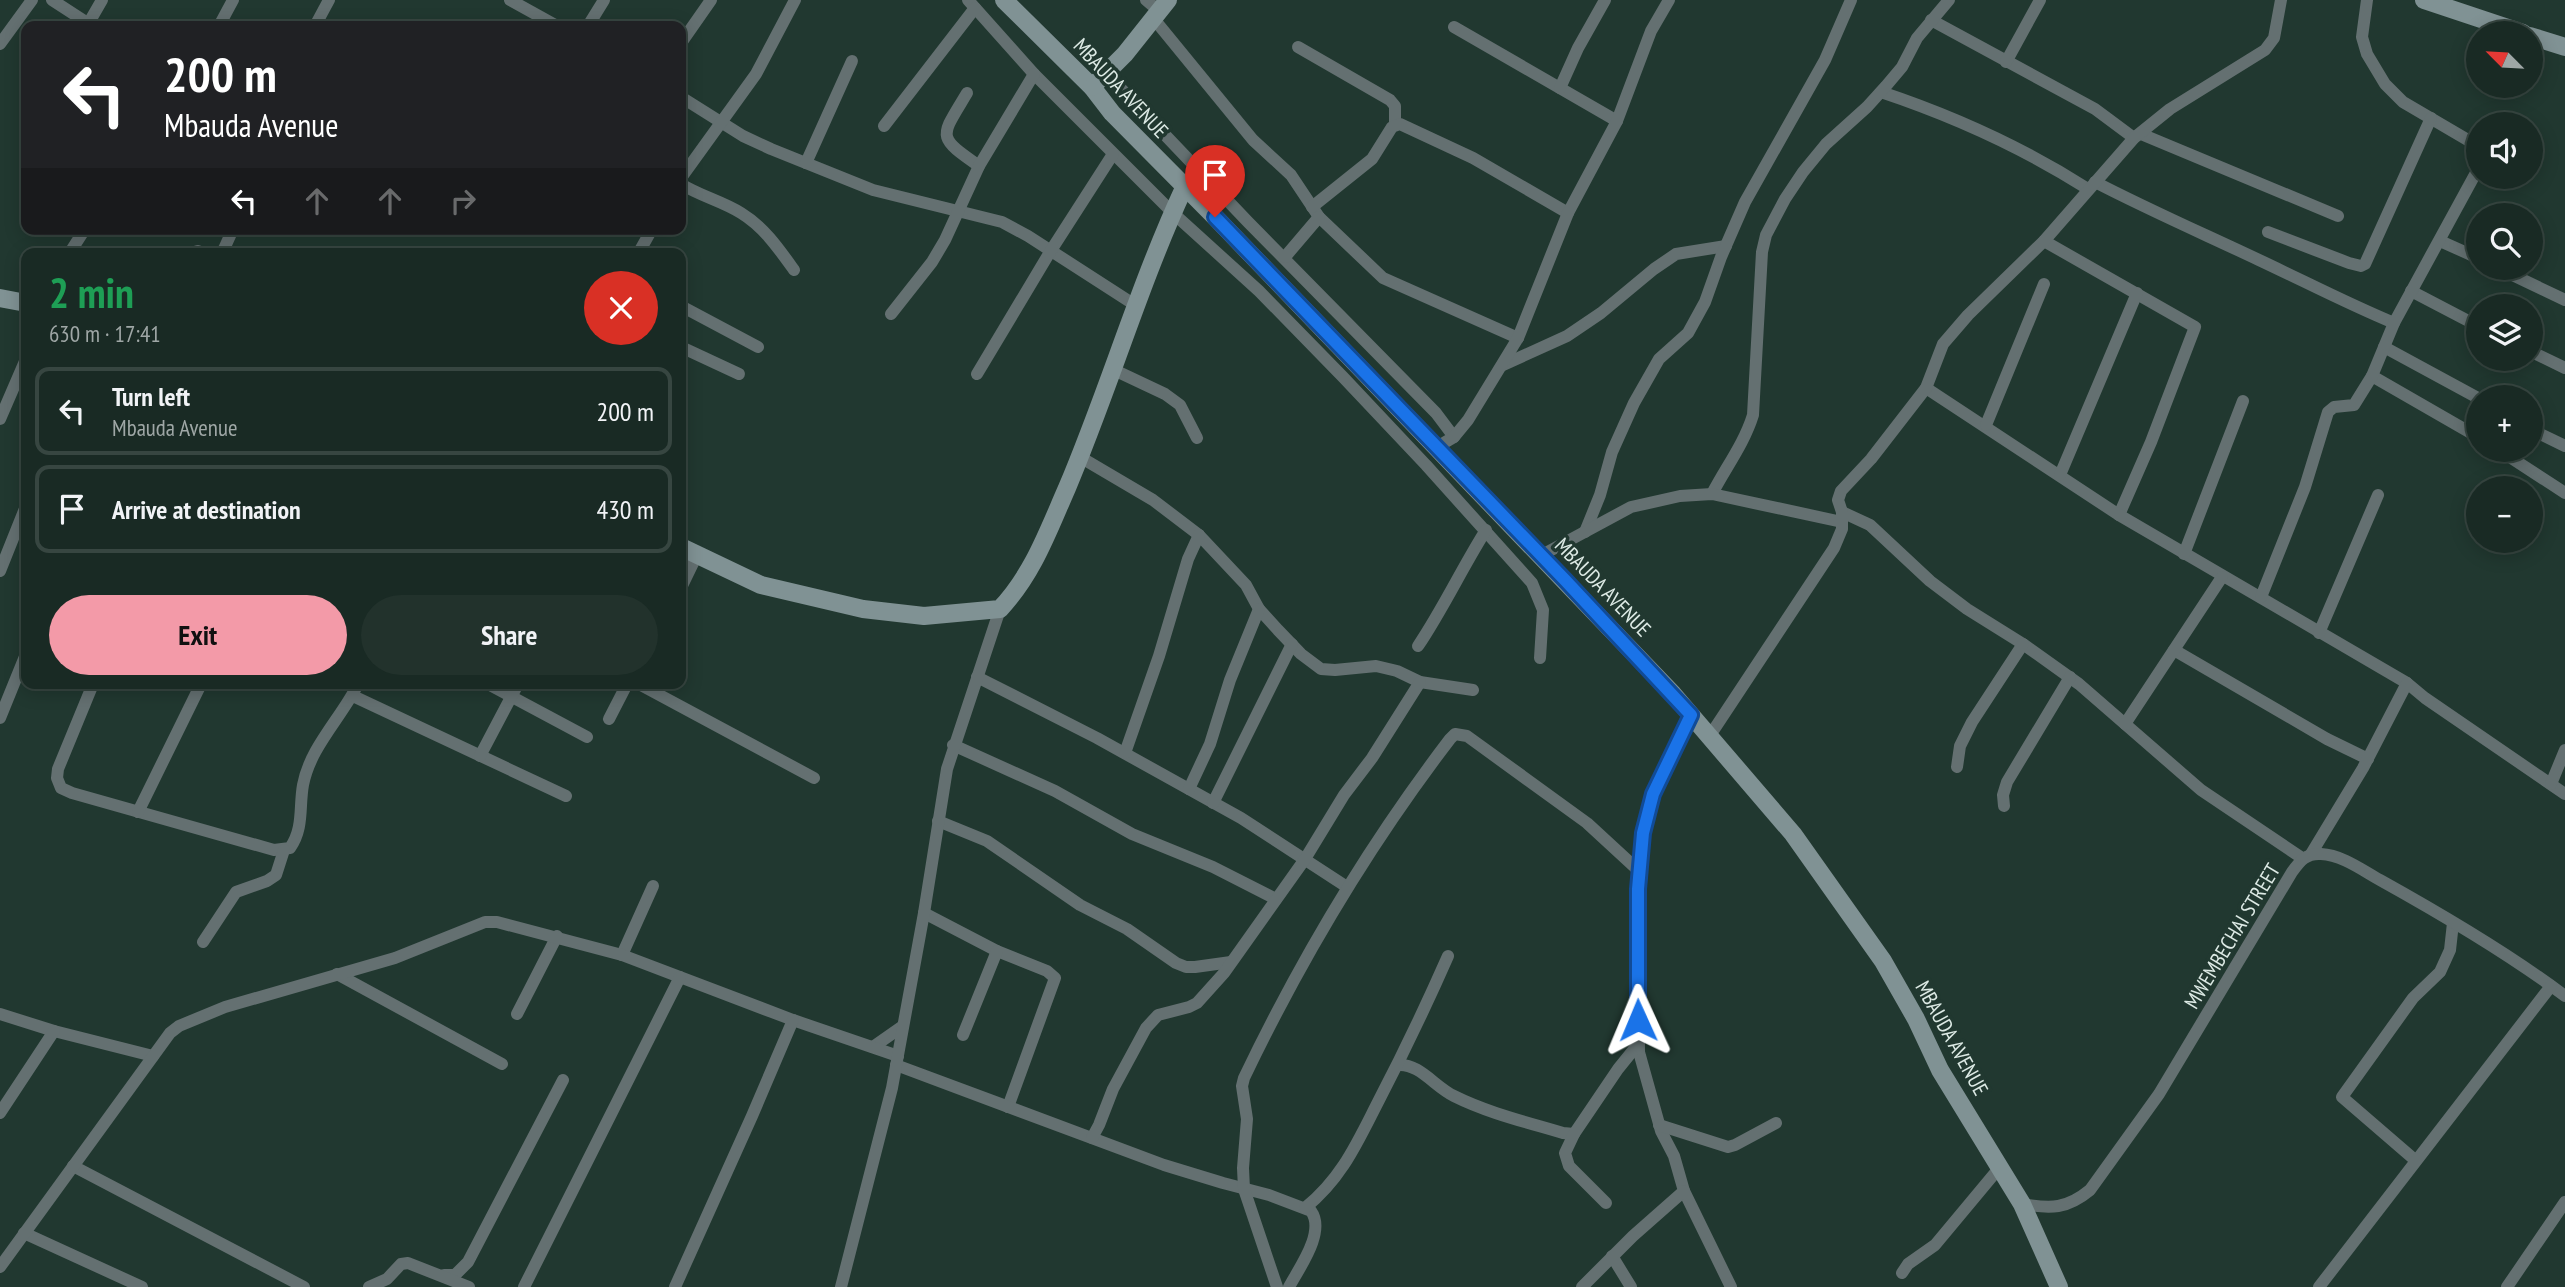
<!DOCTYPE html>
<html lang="en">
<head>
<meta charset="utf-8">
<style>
  :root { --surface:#192a24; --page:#22322c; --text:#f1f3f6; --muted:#9fa7a6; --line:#374641; --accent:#f39aa8 }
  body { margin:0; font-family:"PT Sans Narrow",sans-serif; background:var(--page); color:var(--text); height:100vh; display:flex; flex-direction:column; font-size:26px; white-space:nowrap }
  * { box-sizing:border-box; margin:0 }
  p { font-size:23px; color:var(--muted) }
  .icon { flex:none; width:38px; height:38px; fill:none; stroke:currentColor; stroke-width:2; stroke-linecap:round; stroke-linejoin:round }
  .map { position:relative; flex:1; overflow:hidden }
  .details { position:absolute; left:21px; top:248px; width:665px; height:441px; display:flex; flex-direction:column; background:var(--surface); border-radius:14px; box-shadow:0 4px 18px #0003,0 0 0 2px var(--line) }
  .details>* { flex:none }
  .top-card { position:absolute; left:21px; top:21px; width:665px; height:214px; border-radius:14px; box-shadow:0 4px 18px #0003,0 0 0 2px var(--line); background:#202124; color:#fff; overflow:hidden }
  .needle { width:46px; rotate:294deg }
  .buttons { position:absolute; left:2466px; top:21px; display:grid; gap:14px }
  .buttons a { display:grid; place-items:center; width:77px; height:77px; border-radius:50%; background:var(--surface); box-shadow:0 4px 18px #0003,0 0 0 2px var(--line); font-size:35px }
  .pin { position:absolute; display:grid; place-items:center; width:60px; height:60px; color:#fff; margin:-72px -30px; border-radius:50% 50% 50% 0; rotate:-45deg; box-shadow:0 0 7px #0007 }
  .pin .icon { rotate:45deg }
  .me { position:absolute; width:77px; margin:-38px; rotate:359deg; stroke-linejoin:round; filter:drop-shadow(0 0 5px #0008) }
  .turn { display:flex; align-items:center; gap:24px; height:147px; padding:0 28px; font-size:32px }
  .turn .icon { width:91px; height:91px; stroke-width:2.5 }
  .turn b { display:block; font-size:49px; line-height:60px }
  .lanes { display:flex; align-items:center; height:66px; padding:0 28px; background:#0003; justify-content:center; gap:35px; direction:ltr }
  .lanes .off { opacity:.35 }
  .round { display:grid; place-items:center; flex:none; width:74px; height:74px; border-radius:37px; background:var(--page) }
  .headline { display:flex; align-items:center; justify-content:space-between; height:119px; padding:0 28px }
  h1 { font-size:42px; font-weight:700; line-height:52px; color:#1e9e55 }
  .cta { display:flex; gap:14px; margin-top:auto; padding:14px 28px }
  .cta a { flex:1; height:80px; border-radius:42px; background:var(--accent); color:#111; font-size:28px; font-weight:700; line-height:80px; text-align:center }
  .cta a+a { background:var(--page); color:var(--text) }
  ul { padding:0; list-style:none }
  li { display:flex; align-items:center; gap:21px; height:88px; margin:0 14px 10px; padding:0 14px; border:4px solid var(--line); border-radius:14px }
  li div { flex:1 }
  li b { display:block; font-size:26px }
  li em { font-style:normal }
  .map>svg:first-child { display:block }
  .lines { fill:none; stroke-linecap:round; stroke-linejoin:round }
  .street { stroke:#647071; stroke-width:12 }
  .secondary { stroke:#809294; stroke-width:18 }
  .route-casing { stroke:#114b97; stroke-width:18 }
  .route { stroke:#1a73e8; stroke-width:12 }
  .labels { text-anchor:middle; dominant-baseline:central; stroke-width:7; stroke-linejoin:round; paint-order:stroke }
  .street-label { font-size:21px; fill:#ddeae5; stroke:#213830 }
</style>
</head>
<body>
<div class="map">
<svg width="2565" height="1287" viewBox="0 0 2565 1287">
  <rect width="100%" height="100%" fill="#213830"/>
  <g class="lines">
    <g class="street">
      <polyline points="52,0 89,24"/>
      <polyline points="510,0 557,26"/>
      <polyline points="968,0 1034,74 1173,213 1259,291 1343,377 1426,465 1532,583 1543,610 1540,658"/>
      <polyline points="1146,0 1160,12"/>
      <polyline points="2367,0 2362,37 2367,54 2385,84 2403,102 2478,146"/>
      <polyline points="1154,19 1253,140 1291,175 1319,217 1383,278 1518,338"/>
      <polyline points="1931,20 2095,109 2134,138"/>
      <polyline points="87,26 102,0"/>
      <polyline points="219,26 233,0"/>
      <polyline points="315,26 329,0"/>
      <polyline points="588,26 604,0"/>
      <polyline points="1454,27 1617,121"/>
      <polyline points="681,43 711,0"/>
      <polyline points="0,44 32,0"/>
      <polyline points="1298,47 1390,100 1395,106 1395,124"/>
      <polyline points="2006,62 2040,0"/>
      <polyline points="1106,73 1248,222 1436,413 1454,437"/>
      <polyline points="1560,88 1578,48 1605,0"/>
      <path d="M1881,92c75,25 141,55 207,97"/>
      <path d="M967,93c-27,45 -31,43 12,73"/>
      <polyline points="681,97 743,136 771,149 873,190 1002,222 1028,236 1135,305"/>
      <polyline points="884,126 975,8"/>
      <polyline points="2141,134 2338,216"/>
      <polyline points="806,163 852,61"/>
      <polyline points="681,178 756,74 795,0"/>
      <path d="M2095,182c54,28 109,52 164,78 45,21 89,44 135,63"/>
      <path d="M681,184c19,12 41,17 60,29 23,14 38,36 53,57"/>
      <polyline points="1312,207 1372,159 1392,127 1400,124 1473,158 1568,213"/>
      <polyline points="2268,232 2349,263 2361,266 2365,264 2431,118"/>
      <polyline points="2044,241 2195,327 2151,442 2119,515"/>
      <polyline points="2440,241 2478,258"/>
      <polyline points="69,254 85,229"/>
      <polyline points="188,254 198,251 206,254"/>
      <polyline points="219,254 224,249 233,229"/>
      <polyline points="638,254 652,229"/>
      <polyline points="1285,257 1319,217"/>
      <polyline points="2498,268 2565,300"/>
      <polyline points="2411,291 2478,326"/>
      <polyline points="681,306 758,347"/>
      <polyline points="891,314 932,262 945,240 979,166 1034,74"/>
      <polyline points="681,347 739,374"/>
      <polyline points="2384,347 2478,398"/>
      <polyline points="2530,351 2565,368"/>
      <polyline points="1503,365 1567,336 1601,313 1654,269 1676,254 1726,246"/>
      <polyline points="1112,369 1165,394 1180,405 1197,438"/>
      <polyline points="977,374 1050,252 1113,154"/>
      <polyline points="2372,376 2478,437"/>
      <polyline points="1926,388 2119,515 2407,683 2425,698 2565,794"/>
      <polyline points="0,419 26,359"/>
      <polyline points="1986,425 2044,284"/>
      <polyline points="2530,429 2565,446"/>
      <polyline points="1437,447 1454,437 1468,420 1518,338 1568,213 1617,121 1651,31 1669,0"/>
      <polyline points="2499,450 2565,493"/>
      <polyline points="1080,457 1153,500 1199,535 1246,585 1259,609 1278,630 1301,654 1321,669 1335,670 1376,666 1397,671 1420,682 1473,690"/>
      <polyline points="2060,475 2137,293"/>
      <path d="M1712,494c14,-27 32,-50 41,-79l9,-163 4,-17 19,-36 18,-27 23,-28 41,-37 19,-21 16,-19 15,-29 32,-38"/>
      <polyline points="1842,512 1870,525 1930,581 1967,609 2023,644 2079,684 2201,790 2302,858"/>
      <polyline points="1585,532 1600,495 1612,452 1634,403 1659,359 1688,333 1705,302 1721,257 1745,202 1825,60 1851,0"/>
      <polyline points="2184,554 2243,401"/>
      <polyline points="1542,555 1631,507 1680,496 1712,494 1842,522"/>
      <polyline points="0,571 26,506"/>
      <polyline points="681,588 697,555"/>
      <polyline points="2261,597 2305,487 2328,412 2334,407 2354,405 2372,376 2394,323 2478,169"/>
      <polyline points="2319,633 2378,495"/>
      <path d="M1418,646c25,-37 44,-78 68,-116"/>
      <polyline points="2174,650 2327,739 2368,759"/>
      <polyline points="977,677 1097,738 1241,818 1347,887"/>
      <path d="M93,684l-35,85 -1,9 4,10 11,5 202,57 16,-2c14,-20 9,-41 13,-63 7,-38 39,-68 55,-101"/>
      <polyline points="488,684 587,737"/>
      <polyline points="639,684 814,778"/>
      <polyline points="353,696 566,796"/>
      <polyline points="1691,715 1653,794 1643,833 1638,870 1638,908 1639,1052 1661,1131 1674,1156 1684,1191 1731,1287"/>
      <polyline points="0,718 26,654"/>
      <polyline points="609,719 627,684"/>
      <polyline points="2125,724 2222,577"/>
      <polyline points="1709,737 1834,548 1842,529 1842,512 1838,500 1841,491 1871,459 1926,388 1943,344 1968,315 2044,241 2134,138 2170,109 2265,50 2274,38 2281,0"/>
      <polyline points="953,745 1055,791 1132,834 1213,867 1276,899"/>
      <polyline points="1125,753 1159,656 1188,559 1199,535"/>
      <polyline points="480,756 518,684"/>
      <polyline points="1957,767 1960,746 1972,722 2023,644"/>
      <polyline points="2551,784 2565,750"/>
      <polyline points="1189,789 1210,744 1230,680 1259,609"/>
      <polyline points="1213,803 1292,644"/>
      <polyline points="2004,806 2003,795 2007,782 2070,677"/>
      <polyline points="138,812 201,684"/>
      <polyline points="938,821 987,841 1080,905 1127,929 1176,963 1186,967 1195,967 1231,962"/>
      <polyline points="2311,854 2363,768 2407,683"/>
      <polyline points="924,913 997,951 1047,971 1055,978 1008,1107"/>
      <polyline points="203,942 236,892 267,881 276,875 284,850"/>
      <polyline points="622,955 653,886"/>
      <polyline points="337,974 502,1064"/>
      <polyline points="0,1014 54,1031 153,1056"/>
      <polyline points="517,1014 557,936"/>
      <polyline points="963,1035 997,951"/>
      <polyline points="873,1047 903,1026"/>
      <path d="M896,1065l268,100 59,18 46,12 42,16c15,21 -12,57 -22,76"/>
      <path d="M1398,1065c21,-2 37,22 56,31 34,17 72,26 109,37l11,1"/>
      <polyline points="0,1113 54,1031"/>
      <polyline points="1659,1125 1728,1147 1735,1145 1776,1123"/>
      <polyline points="1092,1138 1099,1125 1113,1089 1146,1028 1158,1015 1189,1007 1197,1003 1224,973 1305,859 1344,795 1372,758 1420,682"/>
      <polyline points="2415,1160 2342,1097 2413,998 2440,972 2450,950 2453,923"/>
      <polyline points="73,1166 304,1287"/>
      <polyline points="1606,1203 1569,1166 1565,1153 1574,1134 1618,1069 1639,1043"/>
      <path d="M2022,1204c29,5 45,5 68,-14l69,-96 133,-222c8,-11 14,-19 29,-18 21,1 41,16 59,26 63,35 128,73 185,116"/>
      <path d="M1305,1208c37,-30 52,-65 73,-106 25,-48 48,-96 70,-146"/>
      <polyline points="24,1233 142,1287"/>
      <polyline points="1612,1256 1631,1287"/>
      <polyline points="0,1267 170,1033 179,1026 225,1007 395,958 485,922 497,922 622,955 793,1020 898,1056"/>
      <polyline points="1902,1273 1908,1264 1935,1245 2000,1167"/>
      <polyline points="444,1275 455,1275 468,1262 563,1080"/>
      <polyline points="369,1287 387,1279 401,1264 408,1263 469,1287"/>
      <polyline points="524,1287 680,977"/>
      <polyline points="675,1287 752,1116 793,1020"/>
      <polyline points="841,1287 892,1088 924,913 947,769 1000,609"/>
      <path d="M1277,1287l-33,-98 -1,-21 4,-49 -5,-33 2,-8c57,-119 125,-233 206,-339l5,-5 12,2 120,87 51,47"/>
      <polyline points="1582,1287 1633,1236 1684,1191"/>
      <polyline points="2319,1287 2551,986"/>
      <polyline points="2507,1287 2565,1202"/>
    </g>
    <g class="secondary">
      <polyline points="1004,0 1092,87 1112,113 1215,217 1673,694 1793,834 1883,961 1916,1019 1940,1070 2022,1204 2059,1287"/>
      <polyline points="2424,0 2523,33"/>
      <polyline points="2530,36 2565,47"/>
      <polyline points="1092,87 1125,54 1168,0"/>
      <polyline points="0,298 26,303"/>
      <path d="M681,547l80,38 102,24 61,7 76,-7c33,-35 48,-78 67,-121 42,-99 72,-203 117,-300"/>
    </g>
  </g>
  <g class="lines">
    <g class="route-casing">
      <polyline id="route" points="1215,217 1565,580 1691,715 1653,794 1643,833 1638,889 1638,1020"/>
    </g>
    <use href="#route" class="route"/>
  </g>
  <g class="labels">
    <g class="street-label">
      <text transform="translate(1121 88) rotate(47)">MBAUDA AVENUE</text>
      <text transform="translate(1603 587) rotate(46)">MBAUDA AVENUE</text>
      <text transform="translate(2232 936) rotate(-59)">MWEMBECHAI STREET</text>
      <text transform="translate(1952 1038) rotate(61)">MBAUDA AVENUE</text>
    </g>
  </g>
</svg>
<div class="buttons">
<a><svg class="needle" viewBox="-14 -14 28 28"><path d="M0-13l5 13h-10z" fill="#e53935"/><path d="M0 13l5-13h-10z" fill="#9fa7a6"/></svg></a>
<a><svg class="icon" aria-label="sound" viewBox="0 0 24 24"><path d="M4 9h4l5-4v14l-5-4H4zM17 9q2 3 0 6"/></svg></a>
<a><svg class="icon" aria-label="search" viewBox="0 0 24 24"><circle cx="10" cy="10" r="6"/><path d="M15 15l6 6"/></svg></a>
<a><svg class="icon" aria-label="layers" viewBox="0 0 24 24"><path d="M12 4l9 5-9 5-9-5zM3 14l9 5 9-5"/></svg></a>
<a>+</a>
<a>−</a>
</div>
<div class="pin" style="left:1215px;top:217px;background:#d93025"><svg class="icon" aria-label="arrive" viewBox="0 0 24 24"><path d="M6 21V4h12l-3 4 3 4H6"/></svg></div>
<svg class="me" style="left:1638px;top:1020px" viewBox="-20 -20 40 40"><path d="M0-17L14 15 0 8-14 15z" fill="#1a73e8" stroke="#fff" stroke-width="4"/></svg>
<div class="top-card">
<div class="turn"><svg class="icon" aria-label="left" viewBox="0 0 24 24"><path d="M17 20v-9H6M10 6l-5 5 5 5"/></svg><div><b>200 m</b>Mbauda Avenue</div></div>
<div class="lanes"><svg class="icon" aria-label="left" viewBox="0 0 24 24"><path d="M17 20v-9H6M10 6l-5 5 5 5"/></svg><svg class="icon off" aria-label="ahead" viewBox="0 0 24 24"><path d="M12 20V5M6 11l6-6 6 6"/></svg><svg class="icon off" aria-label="ahead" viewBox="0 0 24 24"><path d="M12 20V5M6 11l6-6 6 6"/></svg><svg class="icon off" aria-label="right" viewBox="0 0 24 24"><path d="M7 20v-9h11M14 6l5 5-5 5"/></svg></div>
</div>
<section class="details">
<div class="headline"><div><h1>2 min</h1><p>630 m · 17:41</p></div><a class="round" style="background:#d93025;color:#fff"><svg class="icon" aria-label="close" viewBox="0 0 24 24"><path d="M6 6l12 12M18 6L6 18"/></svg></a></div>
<ul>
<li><svg class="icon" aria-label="left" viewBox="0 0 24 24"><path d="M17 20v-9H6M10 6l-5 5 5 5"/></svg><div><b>Turn left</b><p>Mbauda Avenue</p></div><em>200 m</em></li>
<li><svg class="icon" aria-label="arrive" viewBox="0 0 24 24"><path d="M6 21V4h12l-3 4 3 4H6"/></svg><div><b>Arrive at destination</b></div><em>430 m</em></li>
</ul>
<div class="cta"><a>Exit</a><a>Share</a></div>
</section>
</div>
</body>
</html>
